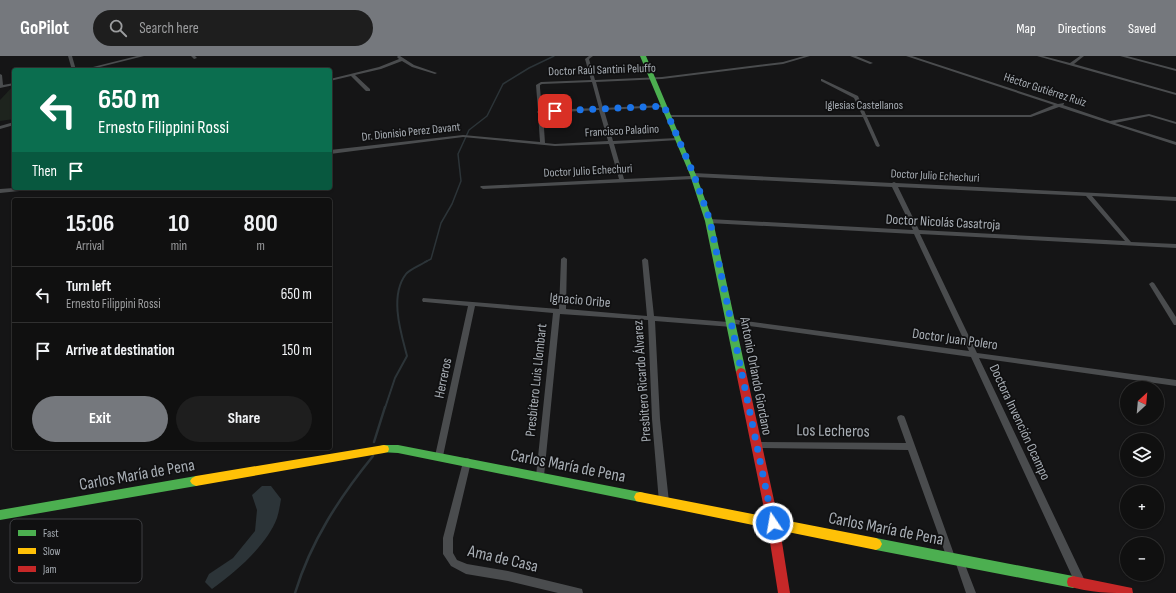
<!DOCTYPE html>
<html lang="en">
<head>
<meta charset="utf-8">
<style>
  :root { --surface:#101010; --page:#1e1e1e; --text:#f1f3f6; --muted:#9c9d9f; --line:#303030; --accent:#75787d }
  body { margin:0; font-family:"Sofia Sans Condensed",sans-serif; background:var(--page); color:var(--text); height:100vh; display:flex; flex-direction:column; font-size:15px; white-space:nowrap }
  * { box-sizing:border-box; margin:0 }
  p { font-size:13px; color:var(--muted) }
  .icon { flex:none; width:22px; height:22px; fill:none; stroke:currentColor; stroke-width:2; stroke-linecap:round; stroke-linejoin:round }
  .map { position:relative; flex:1; overflow:hidden }
  .sheet { position:absolute; left:12px; top:142px; width:320px; height:252px; display:flex; flex-direction:column; background:var(--surface); border-radius:4px; box-shadow:0 1px 3px #0004,0 0 0 1px var(--line) }
  .sheet>* { flex:none }
  .banner { position:absolute; left:12px; top:12px; width:320px; height:122px; border-radius:4px; box-shadow:0 1px 3px #0004,0 0 0 1px var(--line); background:#0b6e4f; color:#fff; overflow:hidden }
  .needle { width:26px; rotate:26deg }
  .buttons { position:absolute; left:1120px; top:325px; display:grid; gap:8px }
  .buttons a { display:grid; place-items:center; width:44px; height:44px; border-radius:50%; background:var(--surface); box-shadow:0 1px 3px #0004,0 0 0 1px var(--line); font-size:20px }
  .pin { position:absolute; display:grid; place-items:center; width:34px; height:34px; color:#fff; margin:-17px; border-radius:8px; box-shadow:0 2px 6px #0006 }
  .me { position:absolute; width:44px; margin:-22px; rotate:348deg; stroke-linejoin:round; filter:drop-shadow(0 0 3px #0008) }
  .turn { display:flex; align-items:center; gap:14px; height:84px; padding:0 20px; font-size:18px }
  .turn .icon { width:52px; height:52px; stroke-width:2.5 }
  .turn b { display:block; font-size:28px; line-height:34px }
  .then { display:flex; align-items:center; height:38px; padding:0 20px; background:#0003; gap:8px; font-size:15px }
  .eta { display:flex; justify-content:space-evenly; align-items:center; height:68px; text-align:center }
  .eta b { font-size:24px; font-weight:700; line-height:28px }
  .action { display:flex; gap:8px; margin-top:auto; padding:8px 20px }
  .action a { flex:1; height:46px; border-radius:24px; background:var(--accent); color:#fff; font-size:16px; font-weight:700; line-height:46px; text-align:center }
  .action a+a { background:var(--page); color:var(--text) }
  ul { padding:0; list-style:none }
  li { display:flex; align-items:center; gap:12px; height:56px; padding:0 20px; border-top:1px solid var(--line) }
  li div { flex:1 }
  li b { display:block; font-size:15px }
  li em { font-style:normal }
  header { display:flex; align-items:center; gap:24px; box-sizing:border-box; height:56px; padding:0 20px; background:var(--accent); color:#fff }
  header strong { font-size:19px }
  nav { display:flex; gap:22px; margin-inline-start:auto; font-size:14px }
  .search { width:280px; height:36px; background:var(--page); display:flex; align-items:center; gap:10px; box-sizing:border-box; padding:0 14px; border-radius:22px; color:var(--muted); font-size:15px }
  .map>svg:first-child { display:block }
  .green { fill:#1e241e }
  .water { fill:#2c3438 }
  .lines { fill:none; stroke-linecap:round; stroke-linejoin:round }
  .stream-far2 { stroke:#2c3438; stroke-width:1.5 }
  .stream-far1 { stroke:#2c3438; stroke-width:2 }
  .stream { stroke:#2c3438; stroke-width:2.5 }
  .street { fill:#4a4c4e; fill-rule:evenodd }
  .fast { fill:#4caf50; fill-rule:evenodd }
  .slow { fill:#ffc107; fill-rule:evenodd }
  .jam { fill:#c62828; fill-rule:evenodd }
  .route { stroke:#1a73e8; stroke-width:7; stroke-dasharray:0 12.6 }
  .labels { text-anchor:middle; dominant-baseline:central; stroke-width:3.5; stroke-linejoin:round; paint-order:stroke }
  .far-street-label { font-size:12px; fill:#a8aeb5; stroke:#101011 }
  .street-label { font-size:14px; fill:#a8aeb5; stroke:#101011 }
  .near-street-label { font-size:17px; fill:#a8aeb5; stroke:#101011 }
  .key { fill:#101011; stroke:#3e3f42; stroke-width:1 }
  .key-label { font-size:11px; fill:#a8aeb5 }
</style>
</head>
<body>
<header>
<strong>GoPilot</strong>
<div class="search"><svg class="icon" aria-label="search" viewBox="0 0 24 24"><circle cx="10" cy="10" r="6"/><path d="M15 15l6 6"/></svg>Search here</div>
<nav><a>Map</a><a>Directions</a><a>Saved</a></nav>
</header>
<div class="map">
<svg width="1176" height="537" viewBox="0 0 1176 537">
  <rect width="100%" height="100%" fill="#151516"/>
  <polygon class="green" points="14,29 14,63 0,65 0,44"/>
  <path class="water" d="M262,430h9l10,13c-1,6 -2,13 -4,19 -10,27 -41,54 -65,71l-7,-7 4,-8 24,-16 22,-27 2,-21 -5,-15z"/>
  <g class="lines">
    <polyline class="stream-far2" points="425,206 431,203 441,167 452,148 461,125 458,98 469,74 487,60 503,28 529,12 554,0"/>
    <path class="stream-far1" d="M385,352l10,-30 12,-22c-6,-23 -18,-60 -1,-82 4,-5 15,-9 21,-13"/>
    <g class="stream">
      <polyline points="374,386 385,351"/>
      <path d="M295,537c16,-52 44,-95 78,-137"/>
    </g>
    <g class="street">
      <polygon points="68,0 72,0 76,14 72,14"/>
      <polygon points="137,0 144,0 88,14 81,14"/>
      <polygon points="191,0 195,0 197,2 194,3"/>
      <polygon points="398,0 400,0 414,9 437,17 435,18 412,11 402,5 381,13 355,19 370,33 370,35 366,35 351,20 330,25 330,23 379,11 399,3 397,1"/>
      <path d="M589,0h4l-4,3 6,21 67,-3 121,-15 21,-6h6l-27,8 -121,15 -66,3 7,26 61,-3 2,1 -2,1 -60,3 9,31 65,-3 2,1 -2,1 -64,4 10,35 67,-3v-2l2,-1 199,10 2,-1 2,1 280,14v4l-84,-5 39,46 45,2v4l-256,-14 57,119 199,27v6l-197,-28 106,223 1,3 -1,3 -4,2 -4,-2 -106,-230 -236,-33 -1,3h-2l-77,-6 5,98 9,83 -2,3 -3,1 -3,-1 -2,-3 -7,-83 -4,-99 -88,-6 -16,162 -1,3 -3,1 -3,-1 -1,-3 17,-163 -78,-7 -32,150 -1,2 -3,2 -3,-2 -1,-2 33,-150 -43,-4h-2l-1,-2 1,-2 136,11 2,-50 3,-2 3,2 -1,50 81,7 -5,-56 3,-2 3,2 6,56 74,6v-1l1,-2h2l238,32 -55,-117 -205,-11 -3,-2 3,-2 204,11 -21,-43 -196,-10 -2,2 -211,10 -3,-2 1,-1 138,-7 -10,-35 -54,2 -92,-9 -133,17v-4l133,-15 77,7 -2,-29 -1,-1 1,-1 -2,-26 5,-3 50,-2 -6,-21zM592,26l7,26 -57,2 -2,-22v-3l2,-1zM599,54l9,31 -53,3 -10,-1 -2,-30zM898,131l188,9 39,45 -206,-11z"/>
      <polygon points="850,0 856,0 873,7 870,8"/>
      <polygon points="906,0 912,0 1058,48 1064,47 1064,48 1063,49 1110,65 1149,58 1176,66 1176,68 1149,60 1115,67 1176,86 1176,89 1059,51 1031,61 867,61 880,90 878,91 876,90 863,61 668,61 666,60 668,59 862,59 854,42 821,25 821,23 822,23 858,40 866,59 1030,59 1054,49"/>
      <polygon points="1037,0 1043,0 1070,7 1080,0 1084,0 1074,8 1176,37 1176,39"/>
      <polygon points="1120,0 1127,0 1176,13 1176,15"/>
      <polygon points="0,18 2,19 3,29 14,27 14,29 0,32"/>
      <polygon points="14,66 14,69 0,73 0,70"/>
      <polygon points="14,132 32,132 29,134 0,137 0,133"/>
      <polygon points="1152,226 1154,227 1176,261 1176,269 1174,269 1149,228"/>
      <polygon points="901,359 904,360 905,362 955,501 959,499 962,501 976,537 966,537 955,505 951,507 948,505 908,394 756,392 753,391 752,389 753,387 756,386 906,387 897,362 898,360"/>
      <polygon points="467,402 470,403 471,406 453,482 453,497 457,504 467,508 508,515 578,532 582,533 583,537 558,537 508,525 466,518 451,510 443,498 443,482 463,406 464,403"/>
    </g>
    <g class="fast">
      <polygon points="640,0 646,0 696,119 713,165 746,316 744,319 738,319 736,316 705,165 690,119"/>
      <polygon points="384,389 398,389 640,436 644,437 646,441 644,445 640,446 398,397 380,396 379,393 380,390"/>
      <polygon points="196,420 200,422 202,425 200,428 196,430 0,464 0,454"/>
      <polygon points="876,482 1073,520 1078,522 1079,526 1078,530 1073,532 876,494 872,492 870,488 872,484"/>
    </g>
    <g class="slow">
      <polygon points="384,389 388,390 389,393 388,396 384,397 196,430 192,428 190,425 192,422 196,420"/>
      <polygon points="640,436 876,482 880,484 882,488 880,492 876,494 640,446 636,445 634,441 636,437"/>
    </g>
    <g class="jam">
      <polygon points="741,312 744,313 746,316 779,467 790,537 778,537 767,467 736,316 738,313"/>
      <path d="M1073,520l54,11 5,1 1,5c-21,0 -44,0 -65,-7l-1,-4 1,-4z"/>
    </g>
  </g>
  <g class="lines">
    <polyline class="route" points="555,55 664,50 694,119 710,165 773,467"/>
  </g>
  <g class="labels">
    <g class="far-street-label">
      <text transform="translate(602 14) rotate(-2)">Doctor Raúl Santini Peluffo</text>
      <text transform="translate(1045 34) rotate(18)">Héctor Gutiérrez Ruiz</text>
      <text x="864" y="49">Iglesias Castellanos</text>
      <text transform="translate(622 75) rotate(-3)">Francisco Paladino</text>
      <text transform="translate(411 76) rotate(-6)">Dr. Dionisio Perez Davant</text>
      <text transform="translate(588 115) rotate(-3)">Doctor Julio Echechuri</text>
      <text transform="translate(935 120) rotate(3)">Doctor Julio Echechuri</text>
    </g>
    <g class="street-label">
      <text transform="translate(943 166) rotate(3)">Doctor Nicolás Casatroja</text>
      <text transform="translate(580 244) rotate(5)">Ignacio Oribe</text>
      <text transform="translate(955 283) rotate(8)">Doctor Juan Polero</text>
      <text transform="translate(756 320) rotate(79)">Antonio Orlando Giordano</text>
      <text transform="translate(443 322) rotate(-78)">Herreros</text>
      <text transform="translate(536 324) rotate(-84)">Presbítero Luis Llombart</text>
      <text transform="translate(642 325) rotate(-94)">Presbítero Ricardo Álvarez</text>
      <text transform="translate(1020 366) rotate(65)">Doctora Invención Ocampo</text>
    </g>
    <g class="near-street-label">
      <text transform="translate(833 375) rotate(1)">Los Lecheros</text>
      <text transform="translate(568 410) rotate(11)">Carlos María de Pena</text>
      <text transform="translate(137 419) rotate(-10)">Carlos María de Pena</text>
      <text transform="translate(886 473) rotate(11)">Carlos María de Pena</text>
      <text transform="translate(503 503) rotate(13)">Ama de Casa</text>
    </g>
  </g>
  <rect x="10" y="463" width="132" height="64" rx="6" class="key"/>
  <rect x="18" y="474" width="18" height="6" fill="#4caf50"/>
  <rect x="18" y="492" width="18" height="6" fill="#ffc107"/>
  <rect x="18" y="510" width="18" height="6" fill="#c62828"/>
  <g class="key-label">
    <text x="43" y="481">Fast</text>
    <text x="43" y="499">Slow</text>
    <text x="43" y="517">Jam</text>
  </g>
</svg>
<div class="buttons">
<a><svg class="needle" viewBox="-14 -14 28 28"><path d="M0-13l5 13h-10z" fill="#e53935"/><path d="M0 13l5-13h-10z" fill="#9c9d9f"/></svg></a>
<a><svg class="icon" aria-label="layers" viewBox="0 0 24 24"><path d="M12 4l9 5-9 5-9-5zM3 14l9 5 9-5"/></svg></a>
<a>+</a>
<a>−</a>
</div>
<div class="pin" style="left:555px;top:55px;background:#d93025"><svg class="icon" aria-label="arrive" viewBox="0 0 24 24"><path d="M6 21V4h12l-3 4 3 4H6"/></svg></div>
<svg class="me" style="left:773px;top:467px" viewBox="-20 -20 40 40"><circle r="17" fill="#1a73e8" stroke="#fff" stroke-width="3"/><path d="M0-11L8 9 0 5-8 9z" fill="#fff"/></svg>
<div class="banner">
<div class="turn"><svg class="icon" aria-label="left" viewBox="0 0 24 24"><path d="M17 20v-9H6M10 6l-5 5 5 5"/></svg><div><b>650 m</b>Ernesto Filippini Rossi</div></div>
<div class="then">Then<svg class="icon" aria-label="arrive" viewBox="0 0 24 24"><path d="M6 21V4h12l-3 4 3 4H6"/></svg></div>
</div>
<section class="sheet">
<div class="eta">
<div><b>15:06</b><p>Arrival</p></div>
<div><b>10</b><p>min</p></div>
<div><b>800</b><p>m</p></div>
</div>
<ul>
<li><svg class="icon" aria-label="left" viewBox="0 0 24 24"><path d="M17 20v-9H6M10 6l-5 5 5 5"/></svg><div><b>Turn left</b><p>Ernesto Filippini Rossi</p></div><em>650 m</em></li>
<li><svg class="icon" aria-label="arrive" viewBox="0 0 24 24"><path d="M6 21V4h12l-3 4 3 4H6"/></svg><div><b>Arrive at destination</b></div><em>150 m</em></li>
</ul>
<div class="action"><a>Exit</a><a>Share</a></div>
</section>
</div>
</body>
</html>
